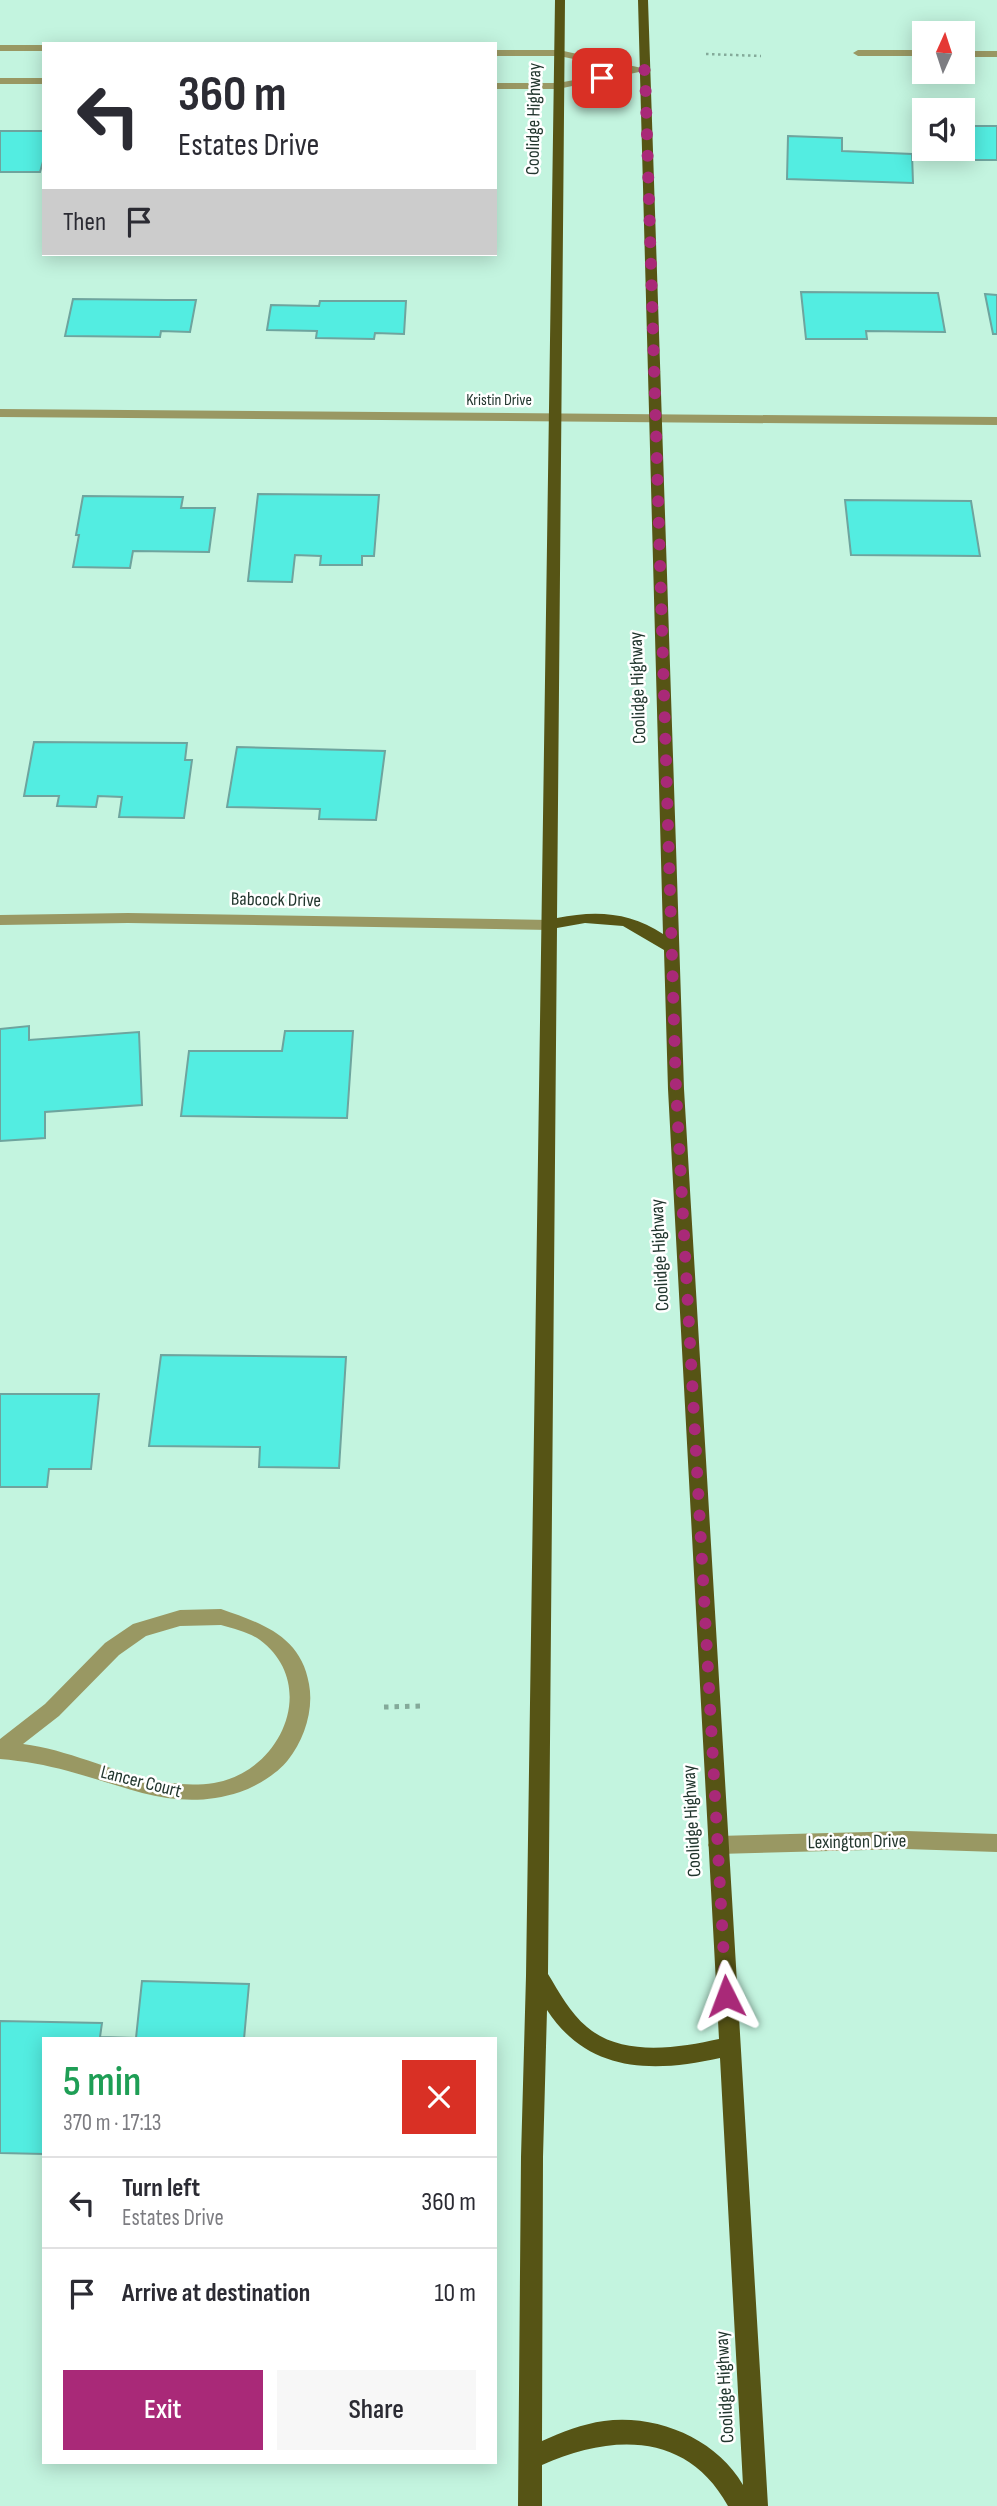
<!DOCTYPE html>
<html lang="en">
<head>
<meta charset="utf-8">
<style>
  :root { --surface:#fff; --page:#f7f7f7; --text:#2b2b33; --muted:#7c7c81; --line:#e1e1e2; --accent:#a92978 }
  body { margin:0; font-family:"Sofia Sans Condensed",sans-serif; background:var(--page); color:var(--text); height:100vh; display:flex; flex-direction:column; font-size:26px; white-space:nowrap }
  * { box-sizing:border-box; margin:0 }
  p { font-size:23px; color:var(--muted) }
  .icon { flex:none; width:38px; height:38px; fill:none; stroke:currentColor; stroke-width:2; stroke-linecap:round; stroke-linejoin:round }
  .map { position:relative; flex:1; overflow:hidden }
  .side { position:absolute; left:42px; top:2037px; width:455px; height:427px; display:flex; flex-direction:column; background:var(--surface); border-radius:0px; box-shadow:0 4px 18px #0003 }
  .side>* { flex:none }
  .top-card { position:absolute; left:42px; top:42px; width:455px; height:214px; border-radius:0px; box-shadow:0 4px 18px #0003; background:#fff; color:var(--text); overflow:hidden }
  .needle { width:46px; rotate:3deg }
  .buttons { position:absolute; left:912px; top:21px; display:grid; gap:14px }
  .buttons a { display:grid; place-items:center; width:63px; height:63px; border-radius:0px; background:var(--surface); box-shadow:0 4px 18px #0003; font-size:35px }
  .pin { position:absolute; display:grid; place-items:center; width:60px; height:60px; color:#fff; margin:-30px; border-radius:14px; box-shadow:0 4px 10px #0006 }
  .me { position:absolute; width:77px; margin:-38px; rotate:357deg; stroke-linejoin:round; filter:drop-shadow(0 0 5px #0008) }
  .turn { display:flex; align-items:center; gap:24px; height:147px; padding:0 21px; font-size:32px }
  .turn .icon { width:91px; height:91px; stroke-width:2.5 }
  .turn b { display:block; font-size:49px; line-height:60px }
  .then { display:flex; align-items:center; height:66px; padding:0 21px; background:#0003; gap:14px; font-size:26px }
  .round { display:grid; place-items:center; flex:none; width:74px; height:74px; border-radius:0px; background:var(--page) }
  .overview { display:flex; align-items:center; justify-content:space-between; height:119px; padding:0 21px }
  h1 { font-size:42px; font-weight:600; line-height:52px; color:#1e9e55 }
  .cta { display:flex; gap:14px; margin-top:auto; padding:14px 21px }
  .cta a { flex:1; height:80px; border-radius:0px; background:var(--accent); color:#fff; font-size:28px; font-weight:600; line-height:80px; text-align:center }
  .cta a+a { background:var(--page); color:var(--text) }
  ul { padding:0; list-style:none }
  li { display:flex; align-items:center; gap:21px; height:91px; padding:0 21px; border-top:2px solid var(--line) }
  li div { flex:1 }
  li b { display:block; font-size:26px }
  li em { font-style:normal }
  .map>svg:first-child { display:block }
  .building { fill:#53ede1; stroke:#6ea49e; stroke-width:2 }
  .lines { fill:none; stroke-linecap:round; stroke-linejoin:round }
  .path-far1 { stroke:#84aa9a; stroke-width:2.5; stroke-dasharray:2.5 3.5; stroke-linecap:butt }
  .path { stroke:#84aa9a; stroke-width:5; stroke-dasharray:4.5 6; stroke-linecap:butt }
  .minor { fill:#999863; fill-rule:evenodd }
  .major { fill:#565415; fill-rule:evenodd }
  .route { stroke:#a92978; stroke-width:12; stroke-dasharray:0 21.6 }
  .labels { text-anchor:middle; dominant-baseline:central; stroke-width:5; stroke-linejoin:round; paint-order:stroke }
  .far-street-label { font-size:16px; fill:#22362e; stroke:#fff }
  .street-label { font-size:19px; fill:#22362e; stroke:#fff }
</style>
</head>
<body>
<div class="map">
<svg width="997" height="2506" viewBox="0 0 997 2506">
  <rect width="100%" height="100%" fill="#c3f4df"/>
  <g class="building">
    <polygon points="962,126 997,126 997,160 958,160 955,149 962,149"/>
    <polygon points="0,131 44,131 44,158 40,172 0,172"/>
    <polygon points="788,136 842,138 842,151 912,154 913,183 787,179"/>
    <polygon points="801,292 938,293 945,332 866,331 867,339 806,339"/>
    <polygon points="985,294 997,295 997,334 993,334"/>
    <polygon points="73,299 167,300 196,300 190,332 161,331 160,337 65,336"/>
    <polygon points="320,301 406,301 404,334 375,333 374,339 316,338 317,331 267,330 271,305 319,306"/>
    <polygon points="258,494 379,495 374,556 362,556 362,565 320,565 321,556 295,555 292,582 248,581"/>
    <polygon points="83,496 183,497 181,508 215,508 209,552 133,551 130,568 73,567 79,535 76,535"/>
    <polygon points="845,500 971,501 980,556 851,555"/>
    <polygon points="34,742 187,743 185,760 192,760 184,818 119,817 122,797 98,796 96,807 57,806 59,796 24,796"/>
    <polygon points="237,747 385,751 376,820 319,819 320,809 227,807"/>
    <polygon points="29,1026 29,1040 139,1032 142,1105 45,1112 45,1138 0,1141 0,1029"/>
    <polygon points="285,1031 353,1031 347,1118 181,1116 189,1051 282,1051"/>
    <polygon points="161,1355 346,1357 339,1468 259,1467 260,1447 149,1446"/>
    <polygon points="0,1394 99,1394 91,1469 49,1469 47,1487 0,1487"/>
    <polygon points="142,1981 249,1984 244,2039 44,2039 44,2154 0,2153 0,2021 102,2023 100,2037 136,2038"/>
  </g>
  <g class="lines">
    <polyline class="path-far1" points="706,54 761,56"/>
    <polyline class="path" points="384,1707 423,1706"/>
    <g class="minor">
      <rect x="0" y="45" width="44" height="6"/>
      <polygon points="495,50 559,50 651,70 645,73 639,72 558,89 495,89 495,83 558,83 628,70 559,56 495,56"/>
      <polygon points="924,50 924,56 858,56 853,53 858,50"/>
      <rect x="962" y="51" width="35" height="6"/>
      <rect x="0" y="78" width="44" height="6"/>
      <polygon points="0,409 997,417 997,425 0,417"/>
      <polygon points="128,913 550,920 558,925 550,930 128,923 0,925 0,915"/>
      <path d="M221,1609c40,14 80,27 88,75 5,26 -5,56 -21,76 -11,14 -31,26 -48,32 -64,21 -111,-5 -172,-21 -22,-6 -44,-10 -68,-12v-20l45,-35 60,-61 28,-19 47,-14zM221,1625c13,4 28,7 39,15 60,45 21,132 -46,143 -66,10 -127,-31 -191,-39l36,-28 60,-61 27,-19 34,-10z"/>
      <polygon points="906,1831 997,1834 997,1852 906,1849 718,1854 711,1851 708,1845 711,1839 718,1836"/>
    </g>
    <path class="major" d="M555,0h10l-8,918c39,-8 73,-6 106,16l-25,-934h10l36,1089 84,1417h-40c-41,-75 -117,-72 -186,-41v41h-24l3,-349 5,-181zM585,923l38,3 41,24 4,139 51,950c-41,9 -97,18 -132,-12 -17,-14 -28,-35 -39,-53l9,-1046zM547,2010c41,63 106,63 173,48l23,427c-27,-47 -87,-71 -139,-64 -22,3 -42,11 -62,20l1,-284z"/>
  </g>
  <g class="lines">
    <polyline class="route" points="602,78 645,70 676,1089 726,1996"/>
  </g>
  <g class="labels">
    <g class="far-street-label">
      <text x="499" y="400">Kristin Drive</text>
    </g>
    <g class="street-label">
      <text transform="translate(534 119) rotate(-89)">Coolidge Highway</text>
      <text transform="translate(638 688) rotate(-92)">Coolidge Highway</text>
      <text transform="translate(276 900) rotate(1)">Babcock Drive</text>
      <text transform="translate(660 1255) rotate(-93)">Coolidge Highway</text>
      <text transform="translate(141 1782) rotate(14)">Lancer Court</text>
      <text transform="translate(692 1821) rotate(-93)">Coolidge Highway</text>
      <text transform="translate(857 1842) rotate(-1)">Lexington Drive</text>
      <text transform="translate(725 2387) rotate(-93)">Coolidge Highway</text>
    </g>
  </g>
</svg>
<div class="buttons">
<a><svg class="needle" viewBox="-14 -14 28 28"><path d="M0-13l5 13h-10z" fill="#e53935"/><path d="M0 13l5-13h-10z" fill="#7c7c81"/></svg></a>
<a><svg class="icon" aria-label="sound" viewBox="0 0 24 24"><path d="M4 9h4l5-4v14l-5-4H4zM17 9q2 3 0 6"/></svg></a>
</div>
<div class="pin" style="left:602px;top:78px;background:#d93025"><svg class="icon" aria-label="arrive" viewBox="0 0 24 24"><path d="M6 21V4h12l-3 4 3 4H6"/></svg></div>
<svg class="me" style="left:726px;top:1996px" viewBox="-20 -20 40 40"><path d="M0-17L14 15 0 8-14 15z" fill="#a92978" stroke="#fff" stroke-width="4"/></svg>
<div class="top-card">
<div class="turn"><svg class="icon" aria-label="left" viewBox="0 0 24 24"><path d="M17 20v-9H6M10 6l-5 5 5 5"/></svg><div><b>360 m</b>Estates Drive</div></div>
<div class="then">Then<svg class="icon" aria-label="arrive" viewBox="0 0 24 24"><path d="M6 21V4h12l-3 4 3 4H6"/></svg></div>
</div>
<section class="side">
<div class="overview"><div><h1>5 min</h1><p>370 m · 17:13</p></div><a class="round" style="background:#d93025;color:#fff"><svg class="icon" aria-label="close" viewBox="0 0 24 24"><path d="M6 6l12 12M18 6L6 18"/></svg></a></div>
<ul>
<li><svg class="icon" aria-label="left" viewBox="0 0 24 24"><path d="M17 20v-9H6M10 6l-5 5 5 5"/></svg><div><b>Turn left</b><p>Estates Drive</p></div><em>360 m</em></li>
<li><svg class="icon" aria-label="arrive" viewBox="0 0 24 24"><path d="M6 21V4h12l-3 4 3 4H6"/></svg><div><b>Arrive at destination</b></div><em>10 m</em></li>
</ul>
<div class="cta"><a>Exit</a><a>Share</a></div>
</section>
</div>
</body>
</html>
